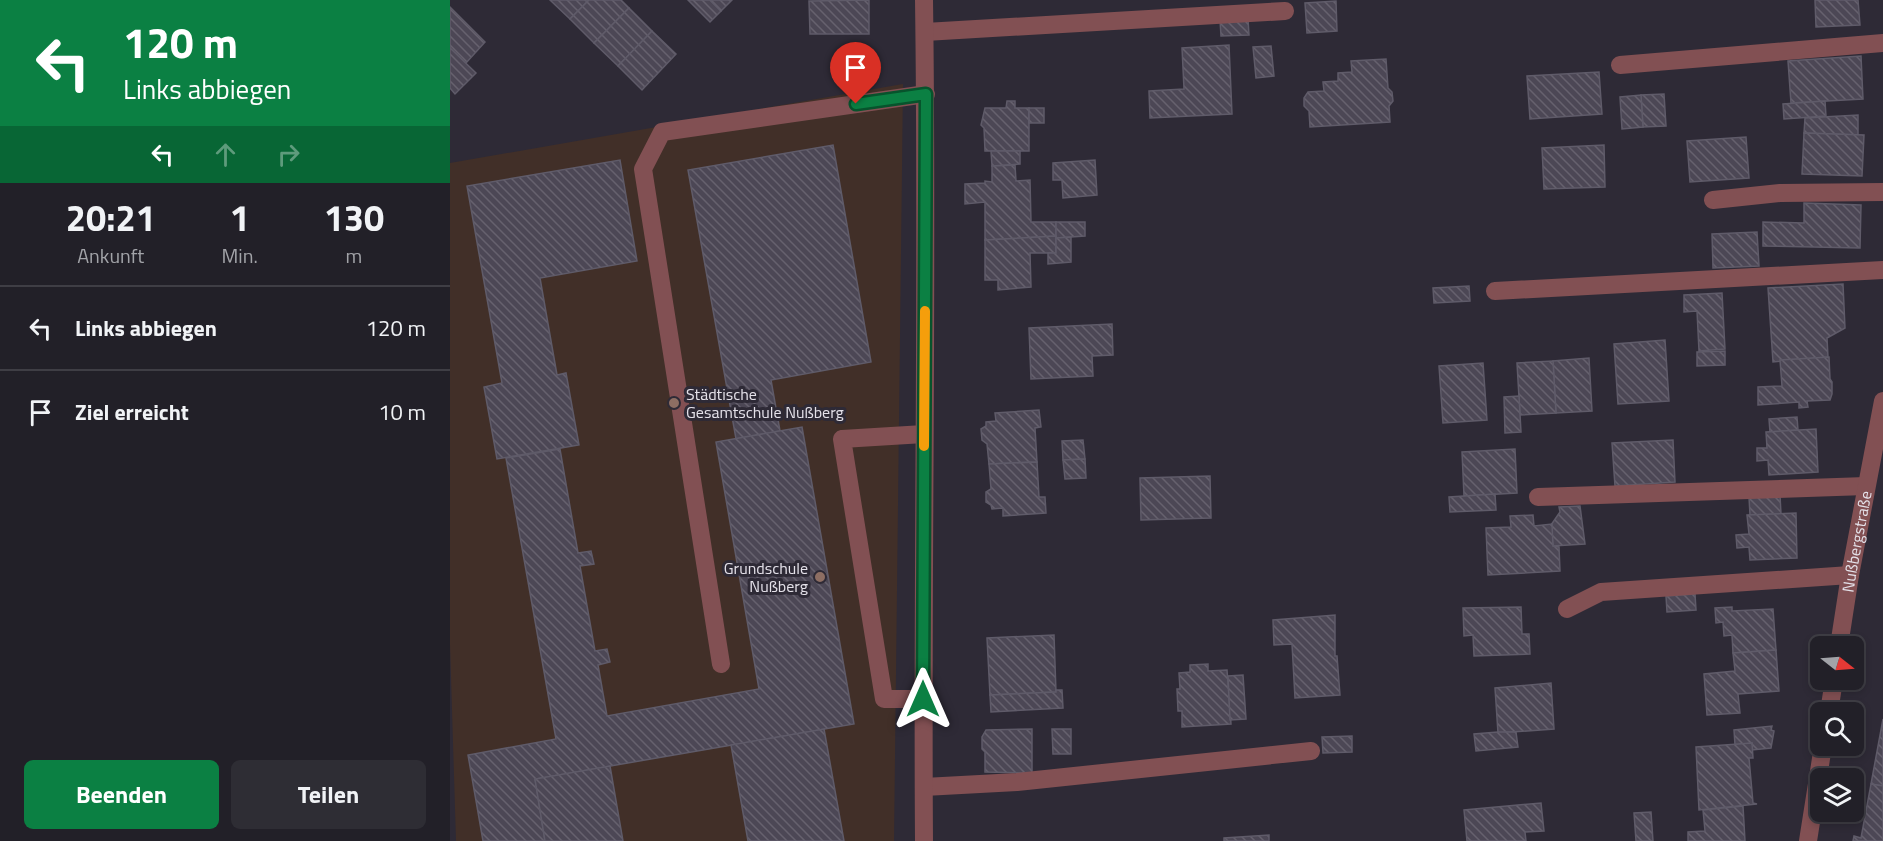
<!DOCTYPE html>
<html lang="de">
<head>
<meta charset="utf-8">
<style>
  :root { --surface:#222028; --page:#2e2d34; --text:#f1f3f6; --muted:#a2a3a8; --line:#3f3e45; --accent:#0b8043 }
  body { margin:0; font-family:"Titillium Web",sans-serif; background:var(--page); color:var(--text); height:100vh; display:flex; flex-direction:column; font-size:22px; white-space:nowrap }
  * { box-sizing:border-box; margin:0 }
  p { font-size:20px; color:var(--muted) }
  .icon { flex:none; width:33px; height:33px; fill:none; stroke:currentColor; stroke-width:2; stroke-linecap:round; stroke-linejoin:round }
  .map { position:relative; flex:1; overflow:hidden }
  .details { display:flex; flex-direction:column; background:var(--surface); width:450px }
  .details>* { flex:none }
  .guide { background:#0b8043; color:#fff; overflow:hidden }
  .needle { width:39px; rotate:107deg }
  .buttons { position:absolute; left:1360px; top:636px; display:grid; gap:12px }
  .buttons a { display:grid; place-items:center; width:54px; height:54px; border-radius:9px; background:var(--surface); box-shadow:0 3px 9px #0003,0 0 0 2px var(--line); font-size:30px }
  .pin { position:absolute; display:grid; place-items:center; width:51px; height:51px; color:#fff; margin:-62px -26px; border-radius:50% 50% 50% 0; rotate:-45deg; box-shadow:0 0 6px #0007 }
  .pin .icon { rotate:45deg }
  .me { position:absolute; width:66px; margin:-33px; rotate:0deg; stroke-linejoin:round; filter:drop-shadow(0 0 4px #0008) }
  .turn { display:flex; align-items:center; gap:21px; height:126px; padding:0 24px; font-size:27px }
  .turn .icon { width:78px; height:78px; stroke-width:2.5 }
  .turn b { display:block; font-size:42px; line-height:51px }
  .lanes { display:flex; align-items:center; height:57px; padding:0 24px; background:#0003; justify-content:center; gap:30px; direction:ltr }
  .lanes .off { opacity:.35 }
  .eta { display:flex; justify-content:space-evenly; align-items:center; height:102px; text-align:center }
  .eta b { font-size:36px; font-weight:700; line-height:42px }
  .action { display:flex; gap:12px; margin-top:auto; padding:12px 24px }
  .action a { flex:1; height:69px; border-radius:9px; background:var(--accent); color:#fff; font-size:24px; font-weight:700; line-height:69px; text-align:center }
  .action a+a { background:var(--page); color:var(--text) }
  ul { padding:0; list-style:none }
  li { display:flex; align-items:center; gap:18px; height:84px; padding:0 24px; border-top:2px solid var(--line) }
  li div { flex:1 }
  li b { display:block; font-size:22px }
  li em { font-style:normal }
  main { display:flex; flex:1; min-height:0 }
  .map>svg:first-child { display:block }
  .education { fill:#412f28 }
  .building { fill:url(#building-back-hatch); stroke:#5f5b69; stroke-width:1.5 }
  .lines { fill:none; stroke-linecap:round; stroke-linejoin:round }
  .lane { stroke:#825053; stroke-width:18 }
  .street { stroke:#825053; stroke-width:18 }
  .route-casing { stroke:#07532c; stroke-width:15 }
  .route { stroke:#0b8043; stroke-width:10 }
  .slow { stroke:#f59e0b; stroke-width:10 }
  .education-dot { fill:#8d6e63; stroke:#2e2a36; stroke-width:2 }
  .labels { text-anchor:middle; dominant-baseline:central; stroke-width:6; stroke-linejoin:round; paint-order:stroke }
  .poi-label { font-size:16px; fill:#e5e2ea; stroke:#2e2a36; text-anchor:start }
  .street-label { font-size:16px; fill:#e5e2ea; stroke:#2e2a36 }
</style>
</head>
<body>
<main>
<section class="details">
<div class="guide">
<div class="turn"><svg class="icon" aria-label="left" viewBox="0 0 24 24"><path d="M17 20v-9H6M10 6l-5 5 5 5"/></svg><div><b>120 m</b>Links abbiegen</div></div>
<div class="lanes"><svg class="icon" aria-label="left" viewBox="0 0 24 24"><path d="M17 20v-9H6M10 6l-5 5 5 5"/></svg><svg class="icon off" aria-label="ahead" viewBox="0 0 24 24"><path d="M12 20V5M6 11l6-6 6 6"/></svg><svg class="icon off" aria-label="right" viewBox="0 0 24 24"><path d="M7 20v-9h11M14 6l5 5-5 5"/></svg></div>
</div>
<div class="eta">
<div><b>20:21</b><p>Ankunft</p></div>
<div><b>1</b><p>Min.</p></div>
<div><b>130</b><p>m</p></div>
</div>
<ul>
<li><svg class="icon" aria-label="left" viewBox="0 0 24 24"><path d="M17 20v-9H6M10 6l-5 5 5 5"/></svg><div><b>Links abbiegen</b></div><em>120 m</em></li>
<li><svg class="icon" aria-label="arrive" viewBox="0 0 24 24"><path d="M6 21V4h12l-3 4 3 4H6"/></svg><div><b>Ziel erreicht</b></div><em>10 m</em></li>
</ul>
<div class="action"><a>Beenden</a><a>Teilen</a></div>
</section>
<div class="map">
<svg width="1433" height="841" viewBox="0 0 1433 841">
  <defs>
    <pattern id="building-back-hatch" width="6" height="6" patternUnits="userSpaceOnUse" patternTransform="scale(1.5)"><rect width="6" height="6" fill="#4c4755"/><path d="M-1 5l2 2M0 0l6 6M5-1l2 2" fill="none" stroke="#66616e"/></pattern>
  </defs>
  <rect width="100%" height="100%" fill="#2e2a36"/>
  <polygon class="education" points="453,84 444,841 6,841 0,644 0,163"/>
  <g class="building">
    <polygon points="100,0 139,0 120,19"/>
    <polygon points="139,0 171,0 179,8 144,43 120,19"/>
    <polygon points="238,0 260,0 271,11 260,22"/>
    <polygon points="260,0 282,0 271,11"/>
    <polygon points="419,0 419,34 360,34 359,1"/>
    <polygon points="1365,0 1408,0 1410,25 1366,27"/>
    <polygon points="886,1 887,31 857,33 855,3"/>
    <polygon points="0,7 35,42 16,63 0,48"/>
    <polygon points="179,8 202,31 168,66 144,43"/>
    <polygon points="798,19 799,35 771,36 770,20"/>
    <polygon points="202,31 226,54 192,90 168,66"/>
    <polygon points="779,45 782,114 700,118 699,91 734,89 732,48"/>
    <polygon points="821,46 824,76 806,78 803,47"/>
    <polygon points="0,48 26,73 5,94 0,88"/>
    <polygon points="1411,56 1413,99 1341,103 1338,61"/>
    <polygon points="936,59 938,88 942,92 943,101 939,106 940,122 860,127 859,111 854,106 854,98 858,92 874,91 873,82 888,81 888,73 902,72 901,61"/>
    <polygon points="1149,72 1152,114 1080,119 1077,76"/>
    <polygon points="1214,94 1216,126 1193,127 1191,95"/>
    <polygon points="1191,95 1193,127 1172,129 1170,97"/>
    <polygon points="557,101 565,101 565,108 579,108 579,151 535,151 534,128 531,125 535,108 556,108"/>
    <polygon points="1375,101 1376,116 1334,119 1333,104"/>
    <rect x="579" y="108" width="15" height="15"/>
    <polygon points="1408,115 1408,135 1354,133 1355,118"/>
    <polygon points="1354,133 1414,135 1412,176 1352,174"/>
    <polygon points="1296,137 1299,178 1240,182 1237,141"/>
    <polygon points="383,145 421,362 321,380 330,431 286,439 238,170"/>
    <polygon points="1154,145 1155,187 1094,189 1092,148"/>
    <polygon points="541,151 570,151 570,164 542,166"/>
    <polygon points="170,160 187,261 90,278 107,375 116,373 129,445 47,459 34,387 52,383 17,186"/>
    <polygon points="645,160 647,195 613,198 612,180 603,180 603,163"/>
    <polygon points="565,165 566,181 580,180 581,222 606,222 606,236 535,240 535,202 515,204 515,184 535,183 535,181 542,182 542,166"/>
    <polygon points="1354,203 1411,205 1410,248 1313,246 1313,222 1354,223"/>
    <polygon points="606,222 635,222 635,236 606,238"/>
    <polygon points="1307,232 1309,266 1263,268 1262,234"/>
    <polygon points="606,236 606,253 580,253 581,287 548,290 548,280 535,280 535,240"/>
    <polygon points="621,237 621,262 598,264 598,253 606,253 606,238"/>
    <polygon points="1393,284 1395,328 1377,338 1378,357 1323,362 1318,288"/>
    <polygon points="1019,286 1020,301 984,303 983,288"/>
    <polygon points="1272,293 1275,349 1249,351 1247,311 1234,312 1234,295"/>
    <polygon points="662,324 663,355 642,356 643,376 581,379 579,328"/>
    <polygon points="1215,340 1219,401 1168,404 1164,344"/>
    <polygon points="1275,351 1275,365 1247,366 1247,352"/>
    <polygon points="1379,357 1380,379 1382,382 1382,394 1380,400 1357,401 1358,407 1349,408 1349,402 1308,405 1308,387 1332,386 1330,360"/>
    <polygon points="1139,358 1142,411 1106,413 1103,361"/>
    <polygon points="1103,361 1106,413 1070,415 1067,363"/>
    <polygon points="1033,363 1037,420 993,423 989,366"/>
    <polygon points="1069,396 1071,432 1055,433 1054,397"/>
    <polygon points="589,410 591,427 585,428 587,462 539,464 537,444 532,440 531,429 536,426 536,422 546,421 545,413"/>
    <polygon points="1347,417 1348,430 1320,432 1319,419"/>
    <polygon points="352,427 404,724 85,779 95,841 33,841 18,755 106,739 56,458 110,449 128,553 141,551 144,564 130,566 145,651 157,649 160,662 148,665 157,716 309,689 266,442"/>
    <polygon points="1366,429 1368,472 1319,475 1318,460 1307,461 1307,448 1317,448 1316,432"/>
    <polygon points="633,440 635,459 613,460 612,441"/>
    <polygon points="1223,440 1225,482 1165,486 1162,443"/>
    <polygon points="1065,449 1067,493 1014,496 1012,452"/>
    <polygon points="635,459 636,478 615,479 613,460"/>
    <polygon points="587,462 589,497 595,497 596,513 553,516 553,508 542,509 541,505 536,502 536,492 541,489 539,464"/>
    <polygon points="760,476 761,518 691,520 690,478"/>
    <polygon points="1045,494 1046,510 1000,512 999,497"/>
    <polygon points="1330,495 1331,514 1300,515 1299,497"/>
    <polygon points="1130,506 1135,544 1103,546 1101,525 1110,512 1109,507"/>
    <polygon points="1346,513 1347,558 1300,560 1299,547 1287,548 1286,535 1299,534 1297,515"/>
    <polygon points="1083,515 1084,526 1102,524 1103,546 1109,547 1110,571 1038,575 1036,528 1061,527 1060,516"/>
    <polygon points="1245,594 1246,610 1217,612 1216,596"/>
    <polygon points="1071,607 1072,634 1079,634 1080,654 1024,656 1023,635 1014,636 1013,608"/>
    <polygon points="1282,607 1282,611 1323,609 1326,650 1283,653 1282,635 1274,636 1273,622 1266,623 1265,608"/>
    <polygon points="885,615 885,656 887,656 890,695 845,698 842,644 824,645 823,620"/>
    <polygon points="604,635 606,692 540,695 537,638"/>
    <polygon points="1326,650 1329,691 1288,694 1290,713 1257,715 1254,674 1285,671 1283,653"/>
    <polygon points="758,664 758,671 777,670 781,724 732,727 732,711 728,711 727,689 730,689 729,673 740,672 740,665"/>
    <polygon points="793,675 796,719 780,720 778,676"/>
    <polygon points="1101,683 1104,729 1048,733 1045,688"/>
    <polygon points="606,690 612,690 613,708 541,712 540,695 606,692"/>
    <polygon points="1433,719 1433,786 1421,784"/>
    <polygon points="1322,726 1321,730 1324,731 1321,748 1302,750 1302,743 1285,745 1284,730"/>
    <polygon points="374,729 394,841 298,841 281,745"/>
    <polygon points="582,729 582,773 535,772 535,752 532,749 532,737 536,730"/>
    <polygon points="602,729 621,729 621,754 603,754"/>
    <polygon points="1048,732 1066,732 1068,747 1026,751 1024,734"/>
    <polygon points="902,736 902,752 873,753 872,737"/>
    <polygon points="1302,743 1303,758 1299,758 1303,803 1307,804 1249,810 1246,747"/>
    <polygon points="160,766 173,841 95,841 85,779"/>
    <polygon points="1421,784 1433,786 1433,841 1403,841 1404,836 1411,838"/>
    <polygon points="1091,803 1094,831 1075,832 1076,841 1017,841 1014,810"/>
    <polygon points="1293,806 1295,841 1238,841 1238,832 1255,831 1253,810"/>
    <polygon points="1201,812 1203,841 1186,841 1184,813"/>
    <polygon points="819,835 819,841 774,841 774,838"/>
  </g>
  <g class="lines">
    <g class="lane">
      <polyline points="475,32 835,11"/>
      <polyline points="1170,65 1433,43"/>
      <polyline points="1263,200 1330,193 1433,192"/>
      <polyline points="1045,291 1433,270"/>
      <polyline points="1088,497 1416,486"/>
      <polyline points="1117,609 1151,592 1400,575"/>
      <polyline points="271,664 193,169 212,132 476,94"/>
      <polyline points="473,699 434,699 392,439 474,434"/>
      <polyline points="474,787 567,782 861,751"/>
    </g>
    <g class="street">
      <path d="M474,0c4,280 -2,561 0,841"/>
      <path id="s1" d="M1389,646l11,-71 33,-174"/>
      <polyline points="1379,712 1384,680"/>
      <polyline points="1358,841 1373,746"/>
    </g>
  </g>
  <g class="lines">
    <g class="route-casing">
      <polyline id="route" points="406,104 476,94 473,699"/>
    </g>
    <use href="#route" class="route"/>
    <polyline class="slow" points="474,446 475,311"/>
  </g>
  <g class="education-dot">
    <circle cx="224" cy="403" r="6"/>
    <circle cx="370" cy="577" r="6"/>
  </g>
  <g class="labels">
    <g class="poi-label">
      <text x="236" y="394">Städtische<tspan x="236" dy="18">Gesamtschule Nußberg</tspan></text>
      <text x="358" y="568" text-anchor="end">Grundschule<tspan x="358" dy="18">Nußberg</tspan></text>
    </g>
    <g class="street-label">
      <text stroke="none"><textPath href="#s1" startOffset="106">Nußbergstraße</textPath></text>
    </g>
  </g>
</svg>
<div class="buttons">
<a><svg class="needle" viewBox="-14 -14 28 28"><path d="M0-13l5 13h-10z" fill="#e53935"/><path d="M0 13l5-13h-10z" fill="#a2a3a8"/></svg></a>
<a><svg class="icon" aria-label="search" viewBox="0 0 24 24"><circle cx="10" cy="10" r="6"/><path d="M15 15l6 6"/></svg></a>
<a><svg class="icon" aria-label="layers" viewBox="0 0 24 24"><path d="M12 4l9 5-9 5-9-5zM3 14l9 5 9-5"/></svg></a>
</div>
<div class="pin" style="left:406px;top:104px;background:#d93025"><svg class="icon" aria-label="arrive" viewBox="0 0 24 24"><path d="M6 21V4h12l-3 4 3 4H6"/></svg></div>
<svg class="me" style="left:473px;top:699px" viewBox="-20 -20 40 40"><path d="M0-17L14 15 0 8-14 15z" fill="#0b8043" stroke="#fff" stroke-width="4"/></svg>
</div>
</main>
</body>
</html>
